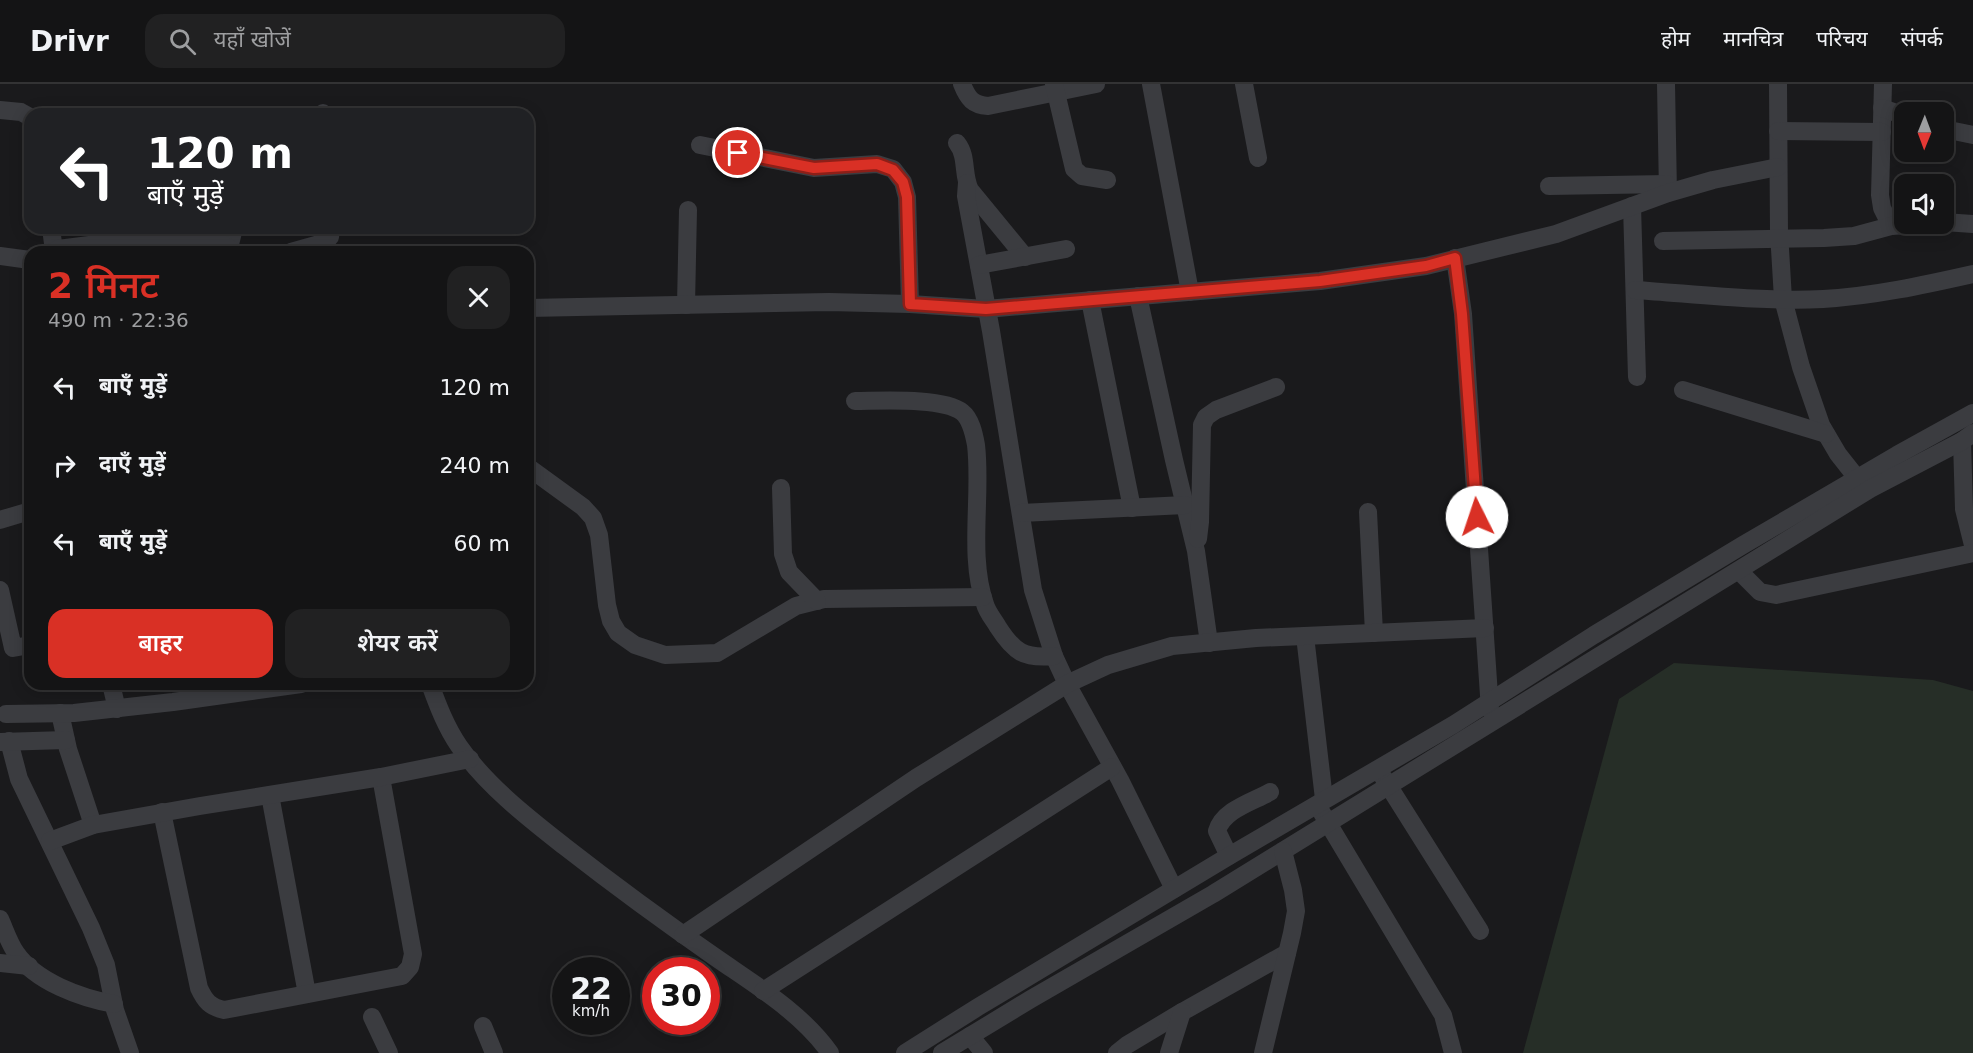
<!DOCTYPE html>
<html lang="hi">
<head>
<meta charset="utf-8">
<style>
  :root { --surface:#141415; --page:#212122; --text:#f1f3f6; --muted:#9d9ea0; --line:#333334; --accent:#d93025 }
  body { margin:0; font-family:"DejaVu Sans","Noto Sans Devanagari",sans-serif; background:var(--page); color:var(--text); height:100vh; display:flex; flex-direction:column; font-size:22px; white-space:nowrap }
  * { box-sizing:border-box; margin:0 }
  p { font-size:20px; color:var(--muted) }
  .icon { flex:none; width:33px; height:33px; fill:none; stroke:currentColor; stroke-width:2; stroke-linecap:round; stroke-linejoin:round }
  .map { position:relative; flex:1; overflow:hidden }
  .panel { position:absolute; left:24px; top:162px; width:510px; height:444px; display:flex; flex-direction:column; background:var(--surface); border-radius:18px; box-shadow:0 3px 15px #0003,0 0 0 2px var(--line) }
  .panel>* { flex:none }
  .banner { position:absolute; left:24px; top:24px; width:510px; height:126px; border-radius:18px; box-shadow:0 3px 15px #0003,0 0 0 2px var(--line); background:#202124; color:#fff; overflow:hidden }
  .needle { width:39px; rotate:181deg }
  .buttons { position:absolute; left:1894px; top:18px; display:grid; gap:12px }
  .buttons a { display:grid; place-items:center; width:60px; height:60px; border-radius:12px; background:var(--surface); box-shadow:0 3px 15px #0003,0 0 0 2px var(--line); font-size:30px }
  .speed { position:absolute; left:552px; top:873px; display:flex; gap:12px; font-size:30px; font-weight:700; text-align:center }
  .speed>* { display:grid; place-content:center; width:78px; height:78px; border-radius:50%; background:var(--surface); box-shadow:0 3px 15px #0003,0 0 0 2px var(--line); line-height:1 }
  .speed small { font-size:15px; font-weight:400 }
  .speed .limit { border:9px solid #d22; background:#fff; color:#111 }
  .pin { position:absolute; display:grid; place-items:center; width:51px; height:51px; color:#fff; margin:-26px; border:3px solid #fff; border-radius:50%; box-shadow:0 2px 6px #0007 }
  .me { position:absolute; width:66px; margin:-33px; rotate:356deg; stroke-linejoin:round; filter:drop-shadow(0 0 4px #0008) }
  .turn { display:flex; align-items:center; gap:21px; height:126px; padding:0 24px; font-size:27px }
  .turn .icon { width:78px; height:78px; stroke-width:2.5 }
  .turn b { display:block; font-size:42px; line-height:51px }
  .round { display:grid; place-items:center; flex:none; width:63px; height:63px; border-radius:18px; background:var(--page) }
  .overview { display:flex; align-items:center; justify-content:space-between; height:102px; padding:0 24px }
  h1 { font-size:36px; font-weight:600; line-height:45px; color:var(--accent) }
  .primary-button { display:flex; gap:12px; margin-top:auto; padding:12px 24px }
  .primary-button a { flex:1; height:69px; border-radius:18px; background:var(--accent); color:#fff; font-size:24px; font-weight:600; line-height:69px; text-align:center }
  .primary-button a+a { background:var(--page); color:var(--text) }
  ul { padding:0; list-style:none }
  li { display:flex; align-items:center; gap:18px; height:78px; padding:0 24px }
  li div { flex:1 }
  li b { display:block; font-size:22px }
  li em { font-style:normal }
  header { display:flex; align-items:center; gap:36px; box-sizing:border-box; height:84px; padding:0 30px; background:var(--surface); border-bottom:2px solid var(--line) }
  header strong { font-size:28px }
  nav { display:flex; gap:33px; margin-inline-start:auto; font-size:21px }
  .search { width:420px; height:54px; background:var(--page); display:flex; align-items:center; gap:15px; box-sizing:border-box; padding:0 21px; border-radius:18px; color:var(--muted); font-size:22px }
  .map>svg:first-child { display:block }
  .green { fill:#262e27 }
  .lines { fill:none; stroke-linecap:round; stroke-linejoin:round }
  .minor { stroke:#3b3c40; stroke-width:18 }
  .route-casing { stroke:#8d1f18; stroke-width:15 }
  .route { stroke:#d93025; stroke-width:10 }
</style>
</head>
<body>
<header>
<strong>Drivr</strong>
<div class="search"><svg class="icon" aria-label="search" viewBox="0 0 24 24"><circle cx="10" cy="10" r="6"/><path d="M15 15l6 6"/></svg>यहाँ खोजें</div>
<nav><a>होम</a><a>मानचित्र</a><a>परिचय</a><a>संपर्क</a></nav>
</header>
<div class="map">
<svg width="1973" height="969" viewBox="0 0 1973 969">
  <rect width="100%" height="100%" fill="#1a1a1c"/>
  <polygon class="green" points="1674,579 1933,596 1973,607 1973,969 1523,969 1619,615"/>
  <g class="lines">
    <g class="minor">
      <path d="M962,0c6,15 11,21 26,22l108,-22"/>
      <polyline points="1054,0 1074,85 1082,92 1107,96"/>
      <polyline points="1151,0 1190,208"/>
      <polyline points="1244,0 1258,74"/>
      <polyline points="1666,0 1668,109"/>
      <polyline points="1778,0 1779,148 1783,215 1801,283 1821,341 1838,370 1864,403"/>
      <polyline points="1883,0 1880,111 1882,124 1891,142"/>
      <polyline points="1882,24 1905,32"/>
      <polyline points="0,26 21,28 30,33"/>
      <polyline points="323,29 323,30"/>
      <polyline points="1944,45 1973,51"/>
      <polyline points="1778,47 1882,48"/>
      <path d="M957,59c11,14 5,31 13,47l55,67"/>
      <polyline points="700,61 814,84 877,80 893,85 903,98 907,113 910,220"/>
      <polyline points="967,99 966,112 991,247 1033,506 1054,572 1067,600 1120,696 1174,805"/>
      <polyline points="1549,102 1667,100"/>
      <polyline points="1632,122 1637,293"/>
      <polyline points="1944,138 1973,140"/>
      <polyline points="51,144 54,167"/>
      <polyline points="1663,157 1824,154 1854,152 1891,142 1926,140"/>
      <polyline points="229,164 234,144"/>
      <polyline points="53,168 58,165 152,153 195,152 221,159 235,168"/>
      <polyline points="291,168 323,159 330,153 331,144"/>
      <polyline points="0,172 30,176"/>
      <polyline points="1455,174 1463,230 1490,626"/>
      <polyline points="979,181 1066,165"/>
      <path d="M1635,206c61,4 127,12 188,9 51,-3 101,-14 150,-25"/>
      <polyline points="1138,212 1174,376 1196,467 1209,559"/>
      <polyline points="1090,216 1132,424"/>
      <polyline points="686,221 688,126"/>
      <polyline points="528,224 829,218 910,220 986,225 1320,197 1426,182 1556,150 1668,109 1713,96 1778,83"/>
      <polyline points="1683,306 1826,350"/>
      <path d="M855,317c25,0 88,-4 107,11 9,7 12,22 14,33 6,50 -8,111 9,159 2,8 9,16 13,23 16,25 26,32 56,29"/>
      <polyline points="1962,357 1964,425 1973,461"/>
      <polyline points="528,383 583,423 593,434 599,451 607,521 611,537 618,549 635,561 665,571 717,569 796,522 824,515 983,513"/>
      <polyline points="781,404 783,470 789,488 817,517"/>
      <polyline points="1368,428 1374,549"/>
      <polyline points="1021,429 1185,421"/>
      <polyline points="0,436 30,427"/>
      <polyline points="1198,455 1200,438 1202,341 1206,333 1216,326 1276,303"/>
      <polyline points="1739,487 1760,508 1776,511 1973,469"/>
      <polyline points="0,506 13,564 30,561"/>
      <polyline points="1305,552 1324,715"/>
      <polyline points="111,600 117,625"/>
      <path d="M430,600c8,22 16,43 29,62 27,39 68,71 105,100 50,39 99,75 151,111 40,28 86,55 115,96"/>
      <polyline points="60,629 68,665 93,741"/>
      <polyline points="6,630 74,629 173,618 301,600"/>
      <polyline points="9,657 19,695 91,844 106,881 115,926 130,969"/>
      <polyline points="0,658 66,656"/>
      <polyline points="1383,693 1480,847"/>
      <polyline points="270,711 307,910"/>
      <path d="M162,728l37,176c6,13 11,19 25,22l178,-34 8,-9 3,-13 -32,-177"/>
      <polyline points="1322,729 1443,931 1453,969"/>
      <polyline points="50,757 93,741 200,722 381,693 470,675"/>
      <path d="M1229,772l-12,-25c6,-21 35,-29 53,-39"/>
      <path d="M0,835c5,11 9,24 16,34 20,29 65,45 98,51"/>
      <polyline points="683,851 916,694 1067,600 1108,581 1172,562 1256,554 1485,544"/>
      <polyline points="0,879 29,882"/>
      <polyline points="763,907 1112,683"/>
      <polyline points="372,933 389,969"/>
      <polyline points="483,942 494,969"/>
      <polyline points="970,952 984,969"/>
      <polyline points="905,969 978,923 1229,772 1453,641 1594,551 1743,461 1897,371 1973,329"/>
      <polyline points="942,969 1031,915 1213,810 1870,405 1962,357 1973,349"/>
      <polyline points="1117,969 1127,961 1182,928 1287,869"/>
      <polyline points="1169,969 1182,928"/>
      <polyline points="1263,969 1292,849 1296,827 1293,806 1283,767"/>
    </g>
  </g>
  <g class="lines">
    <g class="route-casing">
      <polyline id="route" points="738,69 814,84 877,80 893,86 903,98 907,113 910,220 986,225 1320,197 1426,182 1455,174 1462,230 1477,433"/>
    </g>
    <use href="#route" class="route"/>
  </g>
</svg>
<div class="buttons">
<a><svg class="needle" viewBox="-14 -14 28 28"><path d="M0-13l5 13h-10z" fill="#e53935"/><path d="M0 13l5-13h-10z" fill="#9d9ea0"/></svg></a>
<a><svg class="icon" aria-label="sound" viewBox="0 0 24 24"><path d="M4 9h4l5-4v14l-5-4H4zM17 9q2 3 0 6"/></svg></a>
</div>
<div class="speed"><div>22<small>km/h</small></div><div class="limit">30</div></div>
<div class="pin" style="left:738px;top:69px;background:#d93025"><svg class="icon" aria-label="arrive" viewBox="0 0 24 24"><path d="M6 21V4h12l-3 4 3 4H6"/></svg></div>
<svg class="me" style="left:1477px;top:433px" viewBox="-20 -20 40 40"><circle r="19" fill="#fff"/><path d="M0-13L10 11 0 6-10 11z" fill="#d93025"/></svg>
<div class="banner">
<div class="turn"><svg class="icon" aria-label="left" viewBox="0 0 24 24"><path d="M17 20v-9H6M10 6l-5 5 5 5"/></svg><div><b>120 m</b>बाएँ मुड़ें</div></div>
</div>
<section class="panel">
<div class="overview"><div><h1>2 मिनट</h1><p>490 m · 22:36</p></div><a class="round"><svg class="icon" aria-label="close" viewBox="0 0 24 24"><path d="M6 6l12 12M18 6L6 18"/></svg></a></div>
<ul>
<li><svg class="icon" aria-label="left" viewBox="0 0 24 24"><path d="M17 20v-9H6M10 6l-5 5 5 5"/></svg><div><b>बाएँ मुड़ें</b></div><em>120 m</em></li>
<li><svg class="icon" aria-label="right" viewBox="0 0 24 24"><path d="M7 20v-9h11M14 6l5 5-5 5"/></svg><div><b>दाएँ मुड़ें</b></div><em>240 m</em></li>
<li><svg class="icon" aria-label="left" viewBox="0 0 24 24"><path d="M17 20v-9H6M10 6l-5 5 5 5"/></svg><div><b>बाएँ मुड़ें</b></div><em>60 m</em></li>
</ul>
<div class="primary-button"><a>बाहर</a><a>शेयर करें</a></div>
</section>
</div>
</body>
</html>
